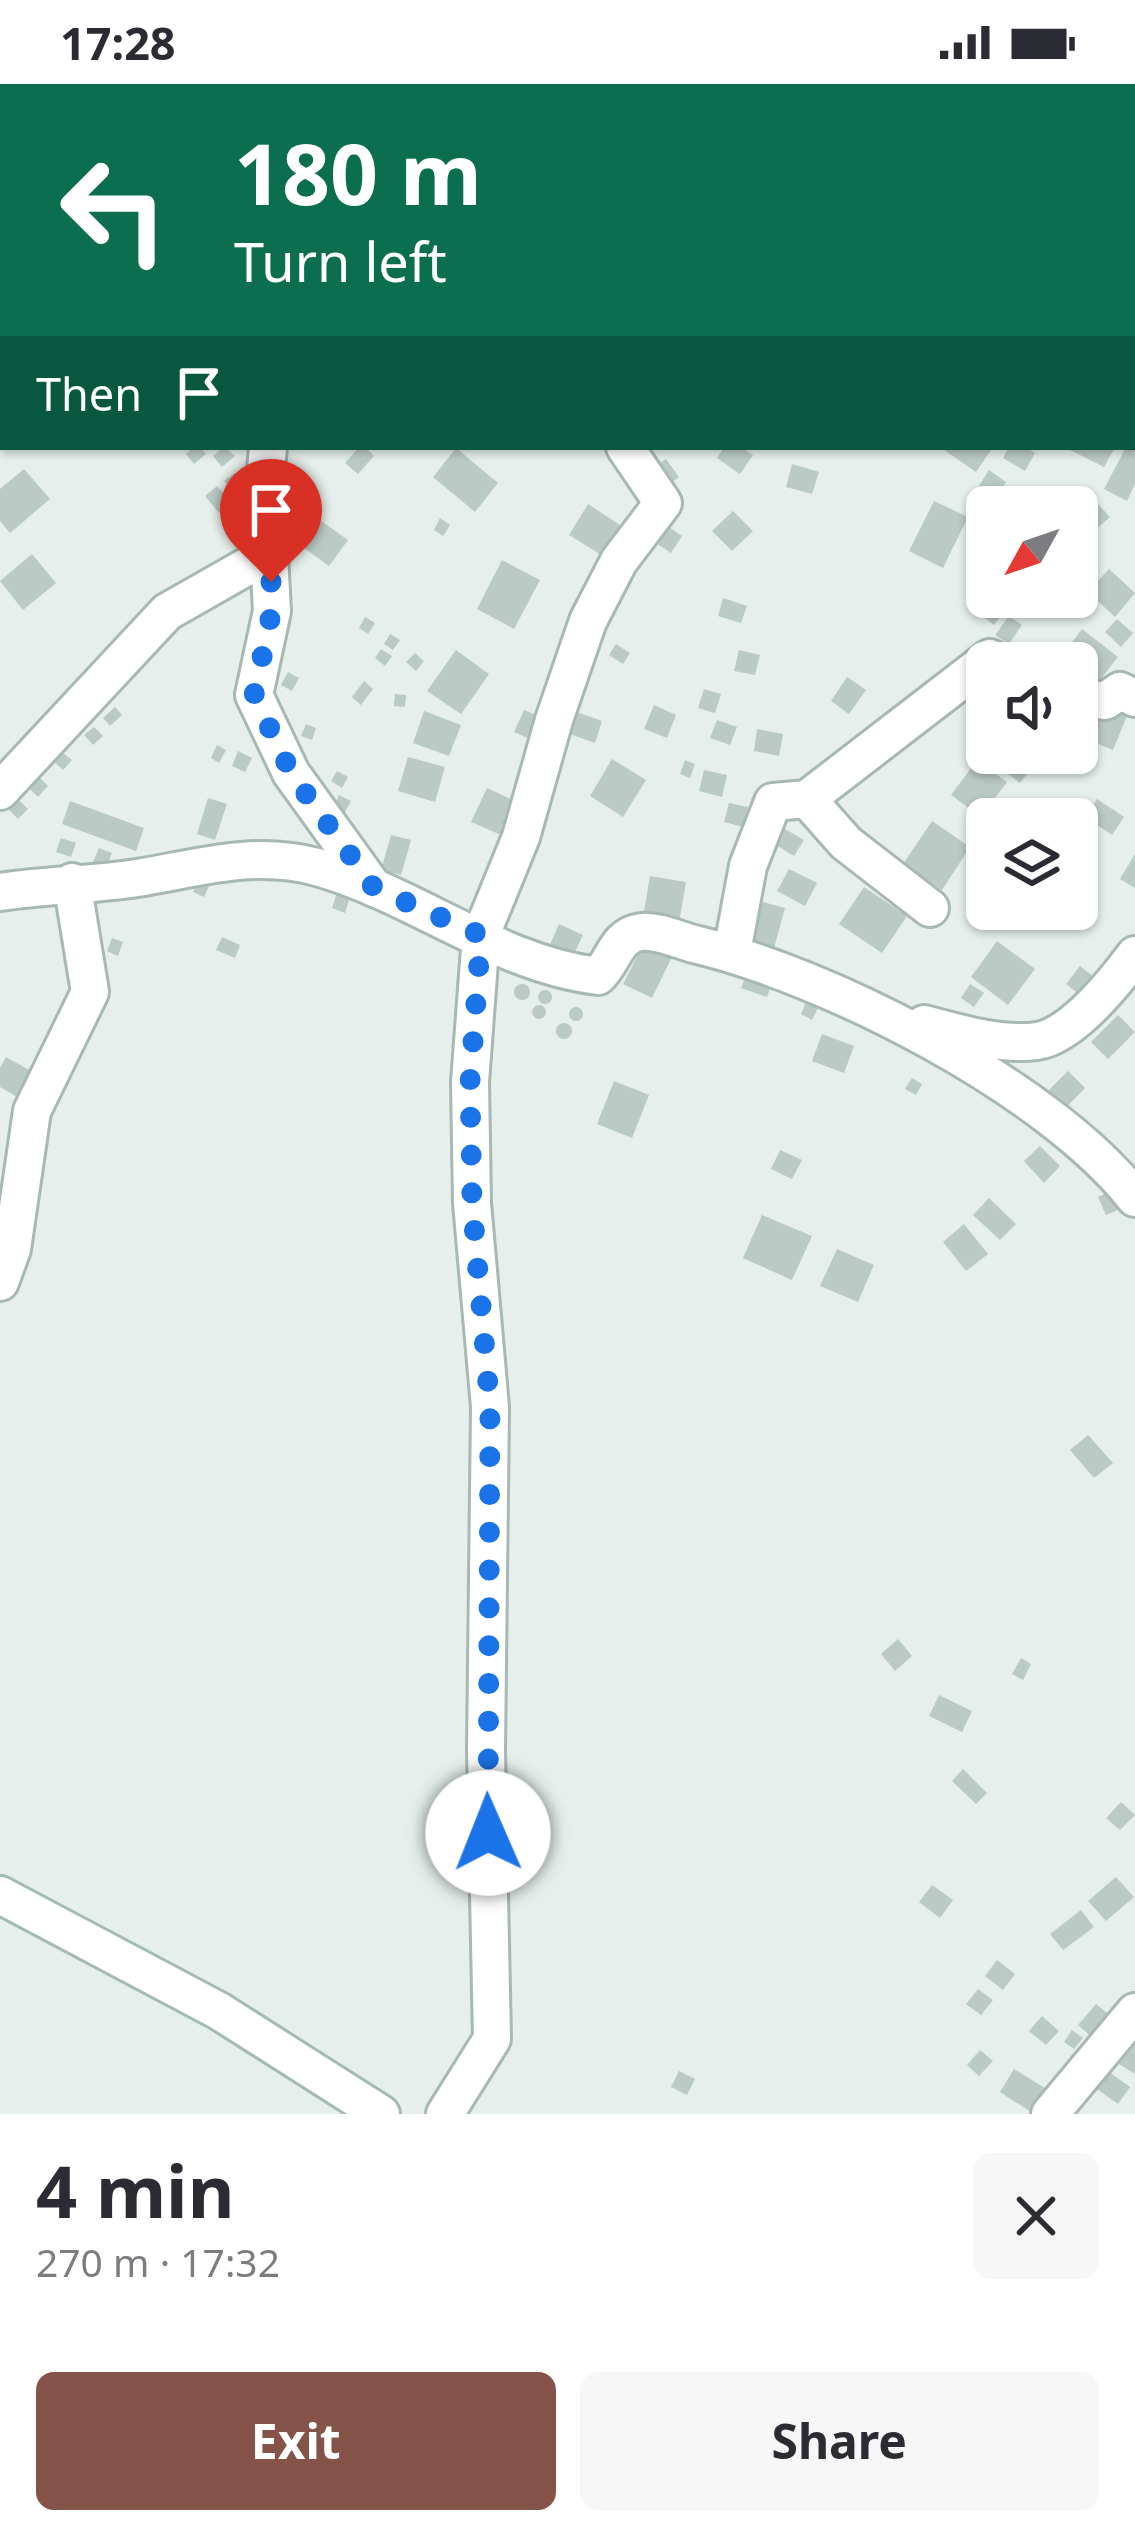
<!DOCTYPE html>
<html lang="en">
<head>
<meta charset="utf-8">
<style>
  :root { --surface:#fff; --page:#f7f7f7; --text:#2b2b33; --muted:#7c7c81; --accent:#855347 }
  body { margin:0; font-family:"Noto Sans",sans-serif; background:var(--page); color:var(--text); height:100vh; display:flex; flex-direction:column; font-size:45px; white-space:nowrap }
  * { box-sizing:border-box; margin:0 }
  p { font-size:39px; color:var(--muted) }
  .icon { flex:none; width:66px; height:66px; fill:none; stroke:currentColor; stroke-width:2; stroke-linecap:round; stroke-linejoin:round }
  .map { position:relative; height:2030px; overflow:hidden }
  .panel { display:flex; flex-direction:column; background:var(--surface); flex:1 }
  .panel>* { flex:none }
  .top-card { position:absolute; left:0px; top:0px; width:1137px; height:366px; box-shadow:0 3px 9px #0004; background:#0b6e4f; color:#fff; overflow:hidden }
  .needle { width:78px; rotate:230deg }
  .controls { position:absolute; left:966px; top:402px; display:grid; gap:24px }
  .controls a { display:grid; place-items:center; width:132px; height:132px; border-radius:18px; background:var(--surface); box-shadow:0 3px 9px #0004; font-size:60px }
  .pin { position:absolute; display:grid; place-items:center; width:102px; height:102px; color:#fff; margin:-123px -51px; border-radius:50% 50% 50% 0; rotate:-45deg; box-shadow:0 0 12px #0007 }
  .pin .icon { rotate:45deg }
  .me { position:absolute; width:132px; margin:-66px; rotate:359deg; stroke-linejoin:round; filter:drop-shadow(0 0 9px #0008) }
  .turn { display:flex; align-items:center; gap:42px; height:252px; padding:0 36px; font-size:54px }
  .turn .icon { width:156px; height:156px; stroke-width:2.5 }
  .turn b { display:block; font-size:84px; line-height:102px }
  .then { display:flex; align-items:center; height:114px; padding:0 36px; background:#0003; gap:24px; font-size:45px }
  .round { display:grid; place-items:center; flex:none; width:126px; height:126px; border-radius:18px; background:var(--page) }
  .headline { display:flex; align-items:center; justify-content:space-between; height:204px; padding:0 36px }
  h1 { font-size:72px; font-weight:700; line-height:90px }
  .cta { display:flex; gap:24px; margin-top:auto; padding:24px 36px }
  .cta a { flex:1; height:138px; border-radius:18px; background:var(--accent); color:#fff; font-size:48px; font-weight:700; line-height:138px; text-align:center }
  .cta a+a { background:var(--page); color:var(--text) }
  .status { display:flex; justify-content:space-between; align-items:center; height:84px; padding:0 60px; background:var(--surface); direction:ltr }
  .status svg { height:33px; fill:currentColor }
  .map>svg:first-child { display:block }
  .building { fill:#bbcac4 }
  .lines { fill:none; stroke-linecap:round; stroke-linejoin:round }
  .street-casing { stroke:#a8b8b2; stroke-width:42 }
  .secondary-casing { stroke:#a4bbb3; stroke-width:42 }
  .path { stroke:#86b3a5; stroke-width:6; stroke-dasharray:6 9; stroke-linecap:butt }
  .street { stroke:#fff; stroke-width:36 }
  .secondary { stroke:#fff; stroke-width:36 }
  .route { stroke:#1a73e8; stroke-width:21; stroke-dasharray:0 37.8 }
</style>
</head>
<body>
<div class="status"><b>17:28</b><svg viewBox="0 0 49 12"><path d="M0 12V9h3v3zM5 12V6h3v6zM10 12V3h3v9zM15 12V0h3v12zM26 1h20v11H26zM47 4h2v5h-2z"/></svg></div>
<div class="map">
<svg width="1135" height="2030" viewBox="0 0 1135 2030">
  <rect width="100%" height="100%" fill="#e6efeb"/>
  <g class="building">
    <polygon points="194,363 200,363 206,370 194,380 186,370"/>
    <polygon points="224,363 235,372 222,383 213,372"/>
    <polygon points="359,363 365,363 374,372 358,390 345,379"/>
    <polygon points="724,363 741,363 753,371 740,390 717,374"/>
    <polygon points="940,363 993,363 976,388"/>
    <polygon points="1009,363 1025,363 1035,369 1025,387 1003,374"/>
    <polygon points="1064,363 1115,363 1104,383"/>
    <polygon points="1126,363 1135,363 1135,400 1127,417 1104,405"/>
    <polygon points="456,364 498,399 475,428 433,393"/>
    <polygon points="666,375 679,393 663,404 651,385"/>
    <polygon points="792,380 819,388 812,410 786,403"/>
    <polygon points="24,385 50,415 10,449 0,437 0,405"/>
    <polygon points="989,386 1006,398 983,433 966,422"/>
    <polygon points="235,389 245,400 235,409 224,397"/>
    <polygon points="217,402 232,419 219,429 205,412"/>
    <polygon points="934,417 968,433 943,484 909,467"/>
    <polygon points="1096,418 1110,433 1093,448 1080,433"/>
    <polygon points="588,420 626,445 606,474 569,451"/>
    <polygon points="307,427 348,456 329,482 289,453"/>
    <polygon points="733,427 753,447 732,467 712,447"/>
    <polygon points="440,434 450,441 443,452 434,446"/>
    <polygon points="660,437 682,452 671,469 648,454"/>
    <polygon points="32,470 56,499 23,526 0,497"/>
    <polygon points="502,476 540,496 514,545 477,525"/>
    <polygon points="1109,485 1135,509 1115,533 1088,508"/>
    <polygon points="987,493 987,513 1006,513 1012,517 994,541 966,519"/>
    <polygon points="723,514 747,522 741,539 718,532"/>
    <polygon points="1009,532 1022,541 1009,560 995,551"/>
    <polygon points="365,533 375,539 368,550 359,544"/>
    <polygon points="1117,535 1133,549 1121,563 1105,548"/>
    <polygon points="1082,545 1118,573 1086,614 1077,607 1077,579 1056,579"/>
    <polygon points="390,550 400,556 393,566 384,560"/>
    <polygon points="616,560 630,569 623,580 609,571"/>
    <polygon points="381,565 392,572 385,582 375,574"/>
    <polygon points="456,566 489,590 461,630 427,607"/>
    <polygon points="739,566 760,571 755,591 734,587"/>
    <polygon points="415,569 424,577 416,587 406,578"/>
    <polygon points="288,588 299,594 292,607 281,601"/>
    <polygon points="847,593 866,606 849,630 831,617"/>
    <polygon points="364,597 373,605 361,621 352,613"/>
    <polygon points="704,605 721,610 715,629 698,624"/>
    <polygon points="395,610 406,611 405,623 394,622"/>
    <polygon points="654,621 676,631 667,654 644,645"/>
    <polygon points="1101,621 1127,632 1113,666 1086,655"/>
    <polygon points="115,623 122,631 110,642 103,634"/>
    <polygon points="524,626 541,633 532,656 514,648"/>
    <polygon points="571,626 602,637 595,659 564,648"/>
    <polygon points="424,627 461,641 449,672 413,659"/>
    <polygon points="717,636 737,643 730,661 710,654"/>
    <polygon points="306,640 316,644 312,656 301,652"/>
    <polygon points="94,643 103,652 93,661 84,651"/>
    <polygon points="757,645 783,650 779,672 754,667"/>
    <polygon points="217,661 226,666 219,679 211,674"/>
    <polygon points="238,667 252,674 245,688 232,682"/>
    <polygon points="62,668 72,676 63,686 53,677"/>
    <polygon points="989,669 1043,669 1020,699 986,673"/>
    <polygon points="408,673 445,683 435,718 398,707"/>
    <polygon points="612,675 646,696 623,733 590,712"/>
    <polygon points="685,676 695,680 690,694 680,690"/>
    <polygon points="977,676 1007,698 981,733 951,711"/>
    <polygon points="704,686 727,691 722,713 699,707"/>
    <polygon points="337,687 348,693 342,704 331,697"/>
    <polygon points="39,693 48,702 38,713 29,704"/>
    <polygon points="487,704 523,721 508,754 471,738"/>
    <polygon points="339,711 351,717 345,728 334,722"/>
    <polygon points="208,714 227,720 215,756 197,750"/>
    <polygon points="18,715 28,725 18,735 8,725"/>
    <polygon points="1097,715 1124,733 1112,751 1085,733"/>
    <polygon points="70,717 144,744 136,767 62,740"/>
    <polygon points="729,719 748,723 743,743 724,738"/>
    <polygon points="932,737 970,763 942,806 903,780"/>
    <polygon points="785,745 804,756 794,772 776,761"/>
    <polygon points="391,751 411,756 401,791 381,786"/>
    <polygon points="61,754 76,759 71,773 56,768"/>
    <polygon points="99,764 112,769 106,784 93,778"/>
    <polygon points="1135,770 1135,804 1120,795"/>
    <polygon points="789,785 817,799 805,822 777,807"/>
    <polygon points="650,792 686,798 679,839 643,833"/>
    <polygon points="199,795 210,800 204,813 193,808"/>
    <polygon points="864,803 907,832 882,869 839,840"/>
    <polygon points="337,808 350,813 345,829 332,824"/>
    <polygon points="752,815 785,824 773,868 740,859"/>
    <polygon points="559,840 583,851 572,874 549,863"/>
    <polygon points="222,853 240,861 235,874 216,866"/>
    <polygon points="112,854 123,858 118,872 107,867"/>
    <polygon points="645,857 673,871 652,914 623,900"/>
    <polygon points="997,857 1035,885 1008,921 971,893"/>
    <polygon points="750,881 775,890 767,913 741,904"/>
    <polygon points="1080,882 1099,897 1085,915 1066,900"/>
    <circle cx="522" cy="908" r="8"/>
    <polygon points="970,900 984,909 974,923 961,914"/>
    <circle cx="545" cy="913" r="7"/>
    <polygon points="809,911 821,917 812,936 801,930"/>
    <circle cx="539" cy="928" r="7"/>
    <circle cx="576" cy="930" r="7"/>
    <polygon points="1118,931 1135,948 1108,975 1091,958"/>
    <circle cx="564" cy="947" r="8"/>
    <polygon points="822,950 854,962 844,989 812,977"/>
    <polygon points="6,973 38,991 24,1017 0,1003 0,984"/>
    <polygon points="1068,987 1085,1004 1058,1032 1041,1014"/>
    <polygon points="912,994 922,1000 916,1011 905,1005"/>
    <polygon points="614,997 649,1011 632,1054 597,1040"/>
    <polygon points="1040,1062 1060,1082 1044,1099 1024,1077"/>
    <polygon points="780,1066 802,1076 792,1095 771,1085"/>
    <polygon points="1113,1106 1122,1124 1106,1131 1098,1113"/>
    <polygon points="989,1114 1016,1140 1000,1156 973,1131"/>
    <polygon points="762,1131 812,1152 792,1196 743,1174"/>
    <polygon points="964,1140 988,1170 966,1187 943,1158"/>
    <polygon points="837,1165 874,1181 858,1218 820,1202"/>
    <polygon points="1088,1351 1113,1379 1094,1394 1070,1366"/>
    <polygon points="898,1555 912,1572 895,1587 881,1570"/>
    <polygon points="1021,1574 1031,1580 1023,1596 1012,1590"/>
    <polygon points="939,1611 972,1627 962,1648 929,1632"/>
    <polygon points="963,1685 987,1709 976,1720 952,1697"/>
    <polygon points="1121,1718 1135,1731 1120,1746 1106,1734"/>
    <polygon points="1116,1793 1134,1813 1106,1837 1088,1817"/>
    <polygon points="932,1801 953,1816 940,1834 919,1818"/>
    <polygon points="1081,1826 1094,1843 1063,1866 1050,1850"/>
    <polygon points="997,1876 1015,1890 1003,1906 985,1892"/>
    <polygon points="978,1905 993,1916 981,1931 966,1920"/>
    <polygon points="1096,1920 1112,1933 1094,1955 1078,1941"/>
    <polygon points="1042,1932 1059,1947 1046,1961 1029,1947"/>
    <polygon points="1072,1946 1083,1954 1074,1965 1064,1958"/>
    <polygon points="1135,1954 1135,1990 1119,1980"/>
    <polygon points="980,1966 993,1977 979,1992 967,1981"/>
    <polygon points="1014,1985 1053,2009 1034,2030 1000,2008"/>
    <polygon points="679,1987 695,1995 687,2011 671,2003"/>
    <polygon points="1109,1988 1130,2003 1118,2020 1097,2005"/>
  </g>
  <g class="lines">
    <g class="street-casing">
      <g id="street">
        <polyline points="131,0 133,3"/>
        <polyline points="610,0 617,3"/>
        <polyline points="0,231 3,231"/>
        <polyline points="1134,346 1135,346"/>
        <polyline points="268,363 265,397 272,527 254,611 291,689 374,804"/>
        <polyline points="1077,613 1105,617 1120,607 1135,614"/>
        <polyline points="0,707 167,528 269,470"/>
        <polyline points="807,715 846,759 930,824"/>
        <path d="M0,808c45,-7 92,-7 137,-14 62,-10 117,-28 180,-11 97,27 181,97 281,109 16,-15 18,-41 43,-44 15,-2 38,8 53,12 135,32 355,144 441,254"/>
        <polyline points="732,868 748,782 773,718 807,715 990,574 1000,579"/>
        <path d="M924,940c34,9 77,22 113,17 35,-5 78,-59 98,-86"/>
        <polyline points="0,1198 12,1165 32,1027 90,908 72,798"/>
        <polyline points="445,2030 492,1955 486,1666 490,1323 472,1119 470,998 481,851 521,753 554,636 588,537 619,477 663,419 625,363"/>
        <polyline points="1050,2030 1135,1928"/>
      </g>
    </g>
    <g class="secondary-casing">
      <polyline id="secondary" points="0,1811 219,1927 381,2030"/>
    </g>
    <g class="path">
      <polyline points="762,0 763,3"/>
      <polyline points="1134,105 1135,103"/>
    </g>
    <use href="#street" class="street"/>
    <use href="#secondary" class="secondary"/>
  </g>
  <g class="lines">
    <polyline class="route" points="271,498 272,526 254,611 291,689 374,804 481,851 470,998 472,1119 490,1323 488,1749"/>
  </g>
</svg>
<div class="controls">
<a><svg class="needle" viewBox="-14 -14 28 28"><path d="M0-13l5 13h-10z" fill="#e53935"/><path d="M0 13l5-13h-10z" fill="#7c7c81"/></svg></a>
<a><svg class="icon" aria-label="sound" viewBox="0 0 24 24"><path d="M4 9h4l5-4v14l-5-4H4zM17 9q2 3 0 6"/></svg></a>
<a><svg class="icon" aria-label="layers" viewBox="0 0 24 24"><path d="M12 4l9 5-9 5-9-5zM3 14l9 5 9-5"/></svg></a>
</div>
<div class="pin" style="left:271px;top:498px;background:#d93025"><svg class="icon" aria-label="arrive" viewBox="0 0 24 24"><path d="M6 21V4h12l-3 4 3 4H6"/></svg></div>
<svg class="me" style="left:488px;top:1749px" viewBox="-20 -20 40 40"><circle r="19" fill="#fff"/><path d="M0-13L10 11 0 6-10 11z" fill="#1a73e8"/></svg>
<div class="top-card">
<div class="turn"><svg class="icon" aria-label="left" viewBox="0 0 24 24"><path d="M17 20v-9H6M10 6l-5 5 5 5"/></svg><div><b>180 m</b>Turn left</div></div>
<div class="then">Then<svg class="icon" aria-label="arrive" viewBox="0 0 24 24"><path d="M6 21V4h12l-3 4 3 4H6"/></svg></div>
</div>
</div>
<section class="panel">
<div class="headline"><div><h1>4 min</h1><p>270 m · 17:32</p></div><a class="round"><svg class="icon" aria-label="close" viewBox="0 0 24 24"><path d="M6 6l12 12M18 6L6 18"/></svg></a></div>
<div class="cta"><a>Exit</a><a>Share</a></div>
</section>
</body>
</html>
